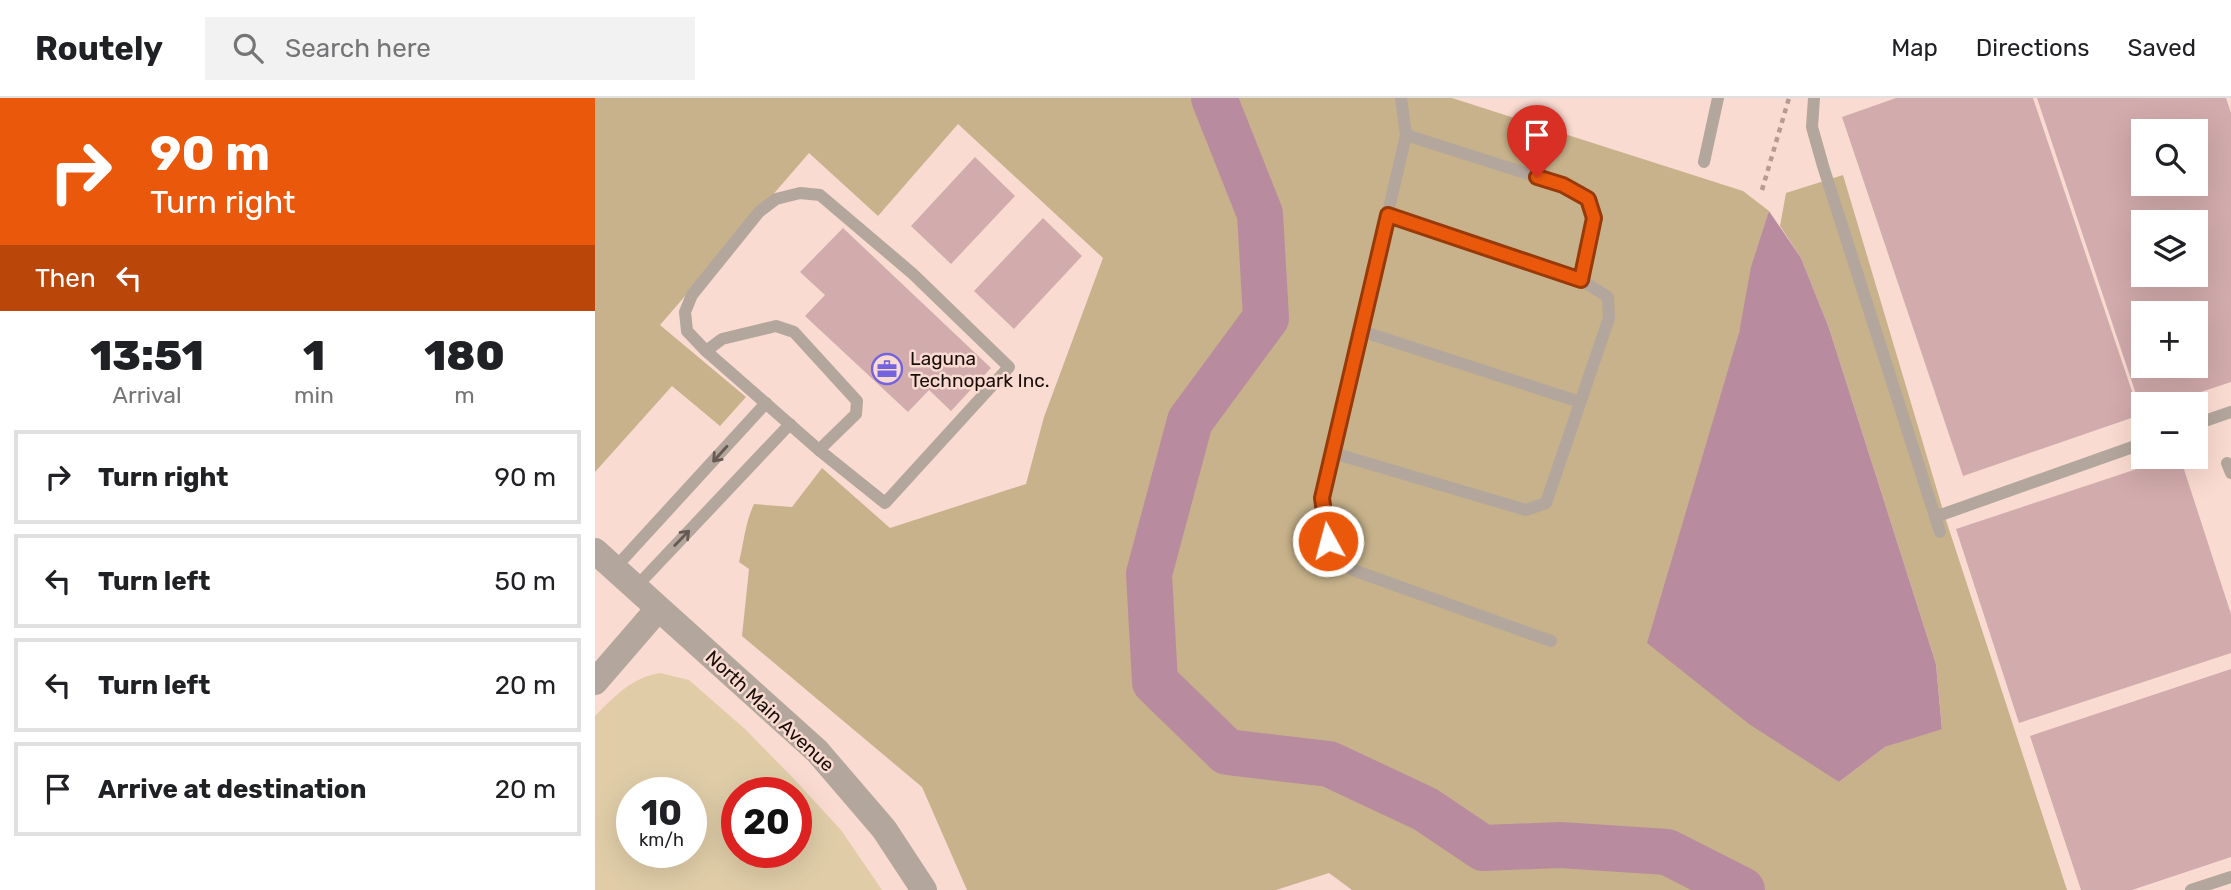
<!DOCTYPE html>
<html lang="en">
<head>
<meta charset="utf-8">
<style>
  :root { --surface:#fff; --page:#f2f2f2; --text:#202124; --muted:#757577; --line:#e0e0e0 }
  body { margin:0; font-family:Rubik,sans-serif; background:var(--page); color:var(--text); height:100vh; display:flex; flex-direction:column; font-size:26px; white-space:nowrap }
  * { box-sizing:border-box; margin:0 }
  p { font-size:23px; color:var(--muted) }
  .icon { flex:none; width:38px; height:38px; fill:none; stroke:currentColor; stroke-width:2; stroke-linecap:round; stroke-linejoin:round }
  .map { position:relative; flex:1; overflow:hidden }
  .drawer { display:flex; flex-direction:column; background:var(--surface); width:595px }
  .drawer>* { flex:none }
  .banner { background:#ea580c; color:#fff; overflow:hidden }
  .tools { position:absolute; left:1536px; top:21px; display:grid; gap:14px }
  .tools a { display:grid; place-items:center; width:77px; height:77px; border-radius:0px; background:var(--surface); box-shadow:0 7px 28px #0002; font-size:35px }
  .speed { position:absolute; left:21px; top:679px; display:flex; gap:14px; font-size:35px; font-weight:700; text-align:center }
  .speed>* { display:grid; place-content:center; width:91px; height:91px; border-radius:50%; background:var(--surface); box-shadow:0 7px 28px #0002; line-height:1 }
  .speed small { font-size:18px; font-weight:400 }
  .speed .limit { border:10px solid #d22; background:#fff; color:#111 }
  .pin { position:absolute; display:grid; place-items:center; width:60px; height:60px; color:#fff; margin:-72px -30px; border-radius:50% 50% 50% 0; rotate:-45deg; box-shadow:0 0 7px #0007 }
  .pin .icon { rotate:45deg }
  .me { position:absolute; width:77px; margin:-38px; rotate:353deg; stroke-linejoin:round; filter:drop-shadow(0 0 5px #0008) }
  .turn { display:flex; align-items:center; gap:24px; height:147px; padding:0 35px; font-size:32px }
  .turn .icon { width:91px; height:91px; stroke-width:2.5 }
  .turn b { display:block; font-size:49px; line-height:60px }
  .then { display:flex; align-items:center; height:66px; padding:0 35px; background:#0003; gap:14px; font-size:26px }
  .eta { display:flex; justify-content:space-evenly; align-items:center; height:119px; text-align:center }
  .eta b { font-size:42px; font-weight:800; line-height:49px }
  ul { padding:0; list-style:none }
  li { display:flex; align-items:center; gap:21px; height:94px; margin:0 14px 10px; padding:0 21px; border:4px solid var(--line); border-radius:0px }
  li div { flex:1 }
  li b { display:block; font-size:26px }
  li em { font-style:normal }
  header { display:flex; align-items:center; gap:42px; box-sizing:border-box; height:98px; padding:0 35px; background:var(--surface); border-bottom:2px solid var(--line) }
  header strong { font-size:33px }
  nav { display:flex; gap:38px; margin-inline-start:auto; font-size:24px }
  .search { width:490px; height:63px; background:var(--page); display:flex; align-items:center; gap:18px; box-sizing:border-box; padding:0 24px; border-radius:0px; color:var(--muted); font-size:26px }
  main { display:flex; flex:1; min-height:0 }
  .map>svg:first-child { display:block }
  .green { fill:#e0cda8; fill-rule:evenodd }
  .forest { fill:#c7b28b }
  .water { fill:#b88c9e }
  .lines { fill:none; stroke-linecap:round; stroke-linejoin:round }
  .river { stroke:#b88c9e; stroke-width:46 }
  .building { fill:#d2abac; fill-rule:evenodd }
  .path { stroke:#b59b93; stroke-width:4.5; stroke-dasharray:5 5; stroke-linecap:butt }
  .service { stroke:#b3a69c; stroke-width:12 }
  .minor { stroke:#b3a69c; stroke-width:26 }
  .oneway { stroke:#665a53 }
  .route-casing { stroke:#983908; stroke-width:18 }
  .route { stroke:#ea580c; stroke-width:12 }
  .labels { text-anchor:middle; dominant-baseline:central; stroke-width:5; stroke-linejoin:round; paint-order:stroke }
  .poi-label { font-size:19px; fill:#1a0e0a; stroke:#fadbd1; text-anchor:start }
  .street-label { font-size:19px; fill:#1a0e0a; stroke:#fadbd1 }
</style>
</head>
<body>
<header>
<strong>Routely</strong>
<div class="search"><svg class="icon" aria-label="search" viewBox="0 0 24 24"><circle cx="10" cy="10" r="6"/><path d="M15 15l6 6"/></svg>Search here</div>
<nav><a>Map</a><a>Directions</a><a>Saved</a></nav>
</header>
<main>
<section class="drawer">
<div class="banner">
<div class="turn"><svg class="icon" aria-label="right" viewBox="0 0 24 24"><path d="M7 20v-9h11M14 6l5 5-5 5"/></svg><div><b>90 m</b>Turn right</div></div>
<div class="then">Then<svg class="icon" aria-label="left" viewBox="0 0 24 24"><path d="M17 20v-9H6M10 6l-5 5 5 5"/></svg></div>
</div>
<div class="eta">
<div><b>13:51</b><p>Arrival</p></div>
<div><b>1</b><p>min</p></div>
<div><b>180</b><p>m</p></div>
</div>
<ul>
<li><svg class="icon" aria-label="right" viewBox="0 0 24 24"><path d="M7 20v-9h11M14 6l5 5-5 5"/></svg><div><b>Turn right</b></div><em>90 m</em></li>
<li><svg class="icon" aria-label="left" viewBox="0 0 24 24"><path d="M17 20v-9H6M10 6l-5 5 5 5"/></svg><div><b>Turn left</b></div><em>50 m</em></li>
<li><svg class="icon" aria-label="left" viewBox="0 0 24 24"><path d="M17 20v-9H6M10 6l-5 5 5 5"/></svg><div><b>Turn left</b></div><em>20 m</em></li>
<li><svg class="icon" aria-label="arrive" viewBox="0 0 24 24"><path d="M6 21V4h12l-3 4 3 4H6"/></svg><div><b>Arrive at destination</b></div><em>20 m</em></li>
</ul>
</section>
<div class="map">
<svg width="1636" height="792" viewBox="0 0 1636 792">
  <rect width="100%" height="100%" fill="#fadbd1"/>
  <path class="green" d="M65,575l29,7 56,49 49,50 47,51 41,60h-287v-174c20,-20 36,-38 65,-43zM37,695h59v59h-59zM142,695h59v59h-59z"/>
  <path class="forest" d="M0,0h857l291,93 26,20 -30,122 100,449 46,-35 57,-19 -6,-64 -107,-336 -28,-70 -21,-32 6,-33 57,-18 102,342 122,373h-715l-23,-17 -53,17h-309l-45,-103 -180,-151 7,-67 -10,-7c5,-20 6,-39 15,-58l38,3 30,-39 68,60 136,-44 18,-67 59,-159 -145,-134 -80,92 -69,-63 -149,172 86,72 -26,29 -48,-40 -77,86z"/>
  <polygon class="water" points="1174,113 1206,160 1234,230 1341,566 1347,631 1290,649 1244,684 1154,626 1052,545 1144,235 1156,169"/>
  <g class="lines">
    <polyline class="river" points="619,0 665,116 671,220 595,323 554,476 560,584 632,654 734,666 830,711 888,750 965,747 1072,754 1147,792"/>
  </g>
  <g class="building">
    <polygon points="1301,0 1438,0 1545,317 1368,378 1247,19"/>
    <path d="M1442,0h189l5,15v269l-66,22h-21l-1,11zM1549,33h52v53h-52zM1549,124h52v53h-52zM1549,215h52v53h-52z"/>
    <polygon points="380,59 420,98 356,166 316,128"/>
    <polygon points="448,120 487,158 419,231 379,193"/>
    <polygon points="248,130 396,270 356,313 334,292 313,314 210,218 230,197 205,174"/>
    <polygon points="1578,359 1585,359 1636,516 1636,555 1424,625 1361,431"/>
    <polygon points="1636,571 1636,759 1537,792 1486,792 1435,638"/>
  </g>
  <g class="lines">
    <polyline class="path" points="1167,92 1194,0"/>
    <g class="service">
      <polyline points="806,0 811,37 727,399 733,443 758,472 956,543"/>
      <polyline points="1219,0 1217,29 1228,68 1345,434"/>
      <polyline points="811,37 968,87 993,101 999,120 986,182"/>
      <polyline points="1109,64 1123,0"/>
      <polygon points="205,95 225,97 318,176 414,269 290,405 224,352 111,253 92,233 90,214 97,197 164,114 181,101"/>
      <polyline points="766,233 985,304"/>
      <polyline points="111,253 127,241 181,228 199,234 262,303 261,316 224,352"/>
      <polyline points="1601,326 1636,314"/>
      <polyline points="738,355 931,412 951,405 1014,220 1013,199 986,182 793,116"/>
      <polyline points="1632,365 1636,375"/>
      <polyline points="1340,419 1549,345"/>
      <polyline points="19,471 171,305"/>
      <polyline points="40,490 195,326"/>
      <polyline points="1596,792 1636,779"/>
    </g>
    <g class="minor">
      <polyline points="0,453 222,653 289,731 329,792"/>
      <polyline points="0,584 63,511"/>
    </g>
  </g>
  <defs><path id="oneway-shaft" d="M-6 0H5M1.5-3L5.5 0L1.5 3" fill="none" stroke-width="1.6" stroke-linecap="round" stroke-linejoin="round" transform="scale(1.75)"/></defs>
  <g class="oneway">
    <use href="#oneway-shaft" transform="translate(125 356) rotate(132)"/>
    <use href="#oneway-shaft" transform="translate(87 440) rotate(-46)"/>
  </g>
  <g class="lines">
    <g class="route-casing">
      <polyline id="route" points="733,443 727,400 793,117 986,182 999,120 993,101 968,87 942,79"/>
    </g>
    <use href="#route" class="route"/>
  </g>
  <defs>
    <g id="office-ring" transform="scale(1.575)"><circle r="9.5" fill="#fadbd1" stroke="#7363de" stroke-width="1.5"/><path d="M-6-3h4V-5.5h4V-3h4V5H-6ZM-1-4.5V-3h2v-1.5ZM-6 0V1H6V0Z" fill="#7363de"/></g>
  </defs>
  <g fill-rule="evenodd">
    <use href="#office-ring" x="292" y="271"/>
  </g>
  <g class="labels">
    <g class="poi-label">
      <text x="315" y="260">Laguna<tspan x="315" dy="22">Technopark Inc.</tspan></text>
    </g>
    <g class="street-label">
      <text transform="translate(175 613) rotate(43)">North Main Avenue</text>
    </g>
  </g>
</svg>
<div class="tools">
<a><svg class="icon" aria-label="search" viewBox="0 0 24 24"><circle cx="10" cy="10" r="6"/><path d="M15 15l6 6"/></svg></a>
<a><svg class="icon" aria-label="layers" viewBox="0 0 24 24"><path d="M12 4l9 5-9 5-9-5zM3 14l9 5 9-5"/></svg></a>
<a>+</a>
<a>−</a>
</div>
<div class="speed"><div>10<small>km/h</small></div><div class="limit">20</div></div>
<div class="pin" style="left:942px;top:79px;background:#d93025"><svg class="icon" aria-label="arrive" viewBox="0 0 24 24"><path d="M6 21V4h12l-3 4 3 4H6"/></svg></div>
<svg class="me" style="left:733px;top:443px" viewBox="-20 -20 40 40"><circle r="17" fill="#ea580c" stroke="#fff" stroke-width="3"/><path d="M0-11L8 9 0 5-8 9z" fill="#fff"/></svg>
</div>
</main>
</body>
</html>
